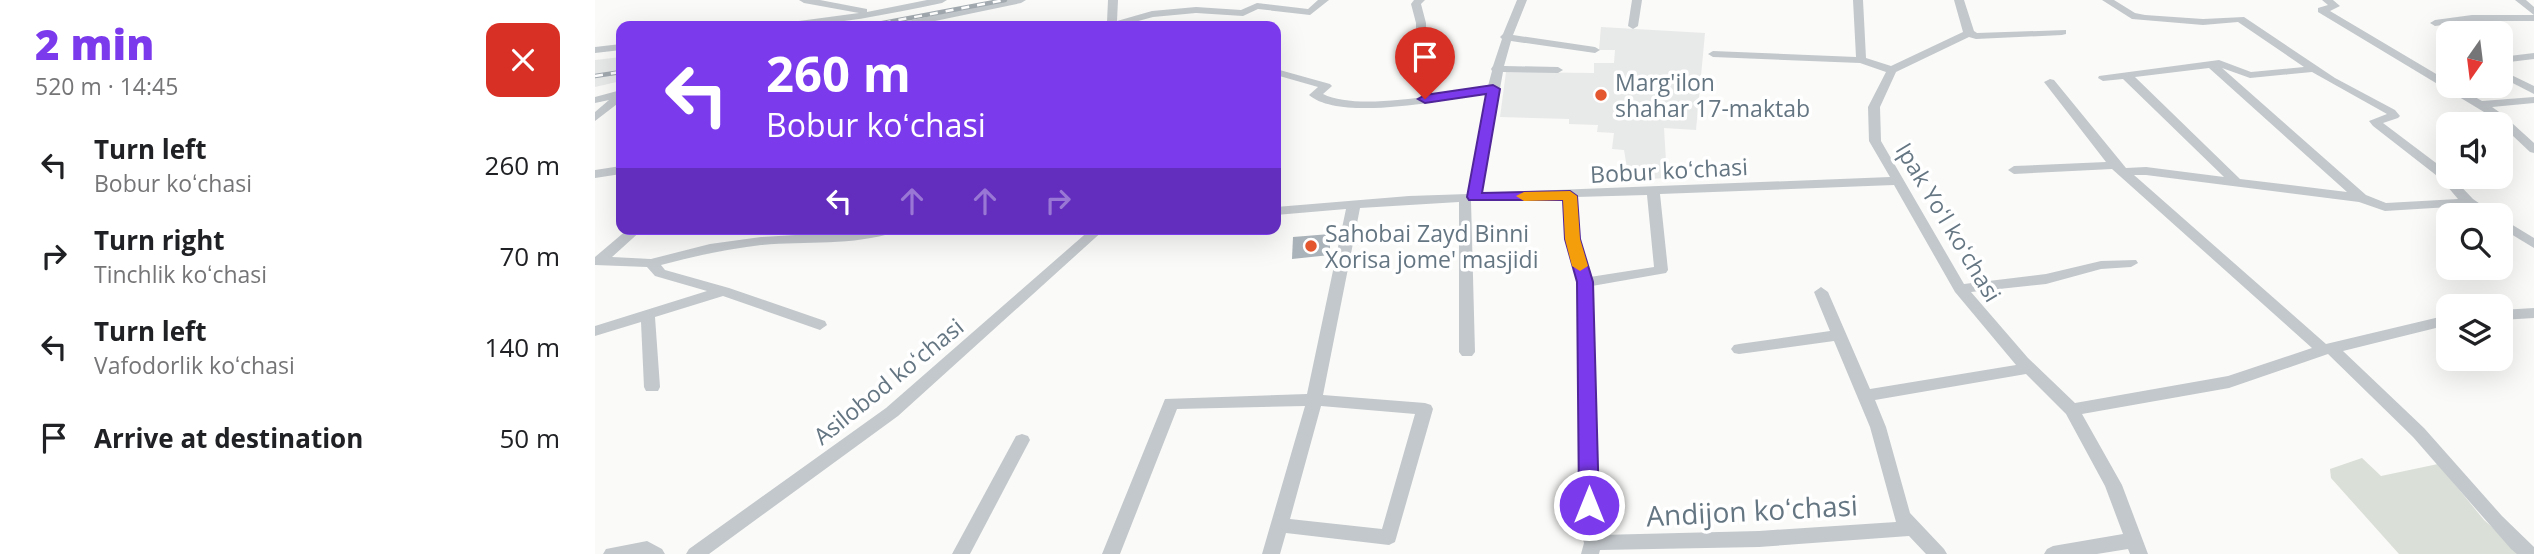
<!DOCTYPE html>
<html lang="en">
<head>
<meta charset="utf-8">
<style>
  :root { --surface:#fff; --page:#f2f2f2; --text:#202124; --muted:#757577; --accent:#7c3aed }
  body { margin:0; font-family:"Open Sans",sans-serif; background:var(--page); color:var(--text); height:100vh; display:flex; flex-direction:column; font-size:26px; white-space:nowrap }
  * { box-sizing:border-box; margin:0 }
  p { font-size:23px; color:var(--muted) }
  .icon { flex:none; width:38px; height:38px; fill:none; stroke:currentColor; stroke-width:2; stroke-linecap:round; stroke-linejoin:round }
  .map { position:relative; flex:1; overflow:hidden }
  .side { display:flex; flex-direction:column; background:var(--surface); width:595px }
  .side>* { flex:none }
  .banner { position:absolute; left:21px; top:21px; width:665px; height:214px; border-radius:14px; box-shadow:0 7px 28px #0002; background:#7c3aed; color:#fff; overflow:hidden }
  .needle { width:46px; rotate:194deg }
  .fabs { position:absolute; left:1841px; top:21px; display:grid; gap:14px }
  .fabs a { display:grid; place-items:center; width:77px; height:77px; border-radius:14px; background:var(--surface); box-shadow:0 7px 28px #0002; font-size:35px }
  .pin { position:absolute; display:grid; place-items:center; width:60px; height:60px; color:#fff; margin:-72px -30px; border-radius:50% 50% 50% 0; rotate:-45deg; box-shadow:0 0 7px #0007 }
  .pin .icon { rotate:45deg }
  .me { position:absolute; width:77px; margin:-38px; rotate:0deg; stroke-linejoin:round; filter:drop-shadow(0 0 5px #0008) }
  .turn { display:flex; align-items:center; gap:24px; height:147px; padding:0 35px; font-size:32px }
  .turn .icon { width:91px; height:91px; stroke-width:2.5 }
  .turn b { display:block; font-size:49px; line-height:60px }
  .lanes { display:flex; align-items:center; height:66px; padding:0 35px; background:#0003; justify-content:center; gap:35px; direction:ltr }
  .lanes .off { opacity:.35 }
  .round { display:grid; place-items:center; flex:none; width:74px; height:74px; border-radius:14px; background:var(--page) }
  .head { display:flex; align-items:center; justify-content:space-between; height:119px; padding:0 35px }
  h1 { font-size:42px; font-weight:800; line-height:52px; color:var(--accent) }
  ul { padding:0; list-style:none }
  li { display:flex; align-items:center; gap:21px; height:91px; padding:0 35px }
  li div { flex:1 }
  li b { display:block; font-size:26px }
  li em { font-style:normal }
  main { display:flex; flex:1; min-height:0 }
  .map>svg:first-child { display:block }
  .built { fill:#e8e9e9 }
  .green { fill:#dadfd7 }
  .building { fill:#aab3b9 }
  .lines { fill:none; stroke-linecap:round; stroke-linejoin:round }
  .minor { fill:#c3c8cc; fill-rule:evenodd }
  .rail-casing { stroke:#a2aab0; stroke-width:4.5 }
  .rail { stroke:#fff; stroke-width:2.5; stroke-dasharray:8; stroke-linecap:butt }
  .route { fill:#7c3aed; stroke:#51269a; stroke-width:2 }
  .slow { fill:#f59e0b }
  .poi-dot { fill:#e4572e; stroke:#fff; stroke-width:2.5 }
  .labels { text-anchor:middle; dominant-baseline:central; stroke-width:7; stroke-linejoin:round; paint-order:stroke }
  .poi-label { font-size:23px; fill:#657683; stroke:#fff; text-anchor:start }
  .street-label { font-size:23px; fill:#657683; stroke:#fff }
  .near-street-label { font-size:28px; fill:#657683; stroke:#fff }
</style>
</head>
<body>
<main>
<section class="side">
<div class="head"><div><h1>2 min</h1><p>520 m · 14:45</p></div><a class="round" style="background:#d93025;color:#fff"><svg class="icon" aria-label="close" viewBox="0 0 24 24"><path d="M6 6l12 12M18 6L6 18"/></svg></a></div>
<ul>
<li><svg class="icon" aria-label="left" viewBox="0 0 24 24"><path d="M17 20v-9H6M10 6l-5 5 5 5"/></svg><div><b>Turn left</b><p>Bobur koʻchasi</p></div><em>260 m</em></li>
<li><svg class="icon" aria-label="right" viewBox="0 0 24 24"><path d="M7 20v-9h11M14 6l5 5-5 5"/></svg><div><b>Turn right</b><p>Tinchlik koʻchasi</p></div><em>70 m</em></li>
<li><svg class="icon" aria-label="left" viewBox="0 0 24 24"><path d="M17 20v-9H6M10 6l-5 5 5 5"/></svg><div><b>Turn left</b><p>Vafodorlik koʻchasi</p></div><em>140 m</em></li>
<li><svg class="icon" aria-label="arrive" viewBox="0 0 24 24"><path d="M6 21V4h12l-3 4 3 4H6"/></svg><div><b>Arrive at destination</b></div><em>50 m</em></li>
</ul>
</section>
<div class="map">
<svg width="1939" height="554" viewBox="0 0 1939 554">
  <rect width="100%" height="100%" fill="#fafaf8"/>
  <g class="built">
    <polygon points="1006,27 1110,33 1101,130 1069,128 1072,178 1034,180 1029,150 1017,149 1019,133 1002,132 1003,125 974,124 974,119 905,117 911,72 999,73 999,63 1019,63 1020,50 1004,50"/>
    <polygon points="26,57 26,81 0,87 0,60"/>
  </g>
  <polygon class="green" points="1767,458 1786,476 1843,464 1889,520 1927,554 1804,554 1736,478 1735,469"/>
  <polygon class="building" points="735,234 735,255 697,259 698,237"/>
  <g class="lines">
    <g class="minor">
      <path d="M204,0h21l47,9v3l60,-12h20l-5,3c-54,11 -108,23 -163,23l5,-3 75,-10 -55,-10z"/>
      <polygon points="412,0 431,0 426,3 316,26 298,26 303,23"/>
      <polygon points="513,0 523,0 522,21 557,11 601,7 646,10 662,3 713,9 723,0 734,0 715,15 663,9 648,16 601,13 558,17 525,26 490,26 495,23 512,22"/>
      <polygon points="819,0 830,0 826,4 831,23 831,45 826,48 821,45 821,23 816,4"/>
      <path d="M922,0h10l-14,35 82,12 5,3 -5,3 -84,-12 -7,25 54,1 5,3 -5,3 -55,-1 -22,121 409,-16 -21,-36 -1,-34 18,-35 -26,-9 -147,-6 -5,-3 5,-3 143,6 -3,-57h10l3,58 25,8 72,-34 -9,-32h10l10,31 3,2 89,-3v4l-4,1 -86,4 -7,-2 -73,35 -16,35 1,34 83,143 82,-10 55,-13 35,-1 2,3 -7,4 -30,2 -55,15 -75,8 57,66 47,45 153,-27 84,-28 -200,-179 -98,5 -6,-4 6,-4 92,-4 -62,-80 6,-3 4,1 72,88 20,-1 78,10 -101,-98 -20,2 -5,-3 1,-2 120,-16 32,12 53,-5 -66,-45 -35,3 -71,-6 -30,-19h12l21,13 10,2 58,4 41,-2 91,61 60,32 5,6 -2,2 -15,5 65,49v5h4l21,22 23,16h-15l-15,-9 -81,5 -26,-9 -213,-27h-12l192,169 122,-29v10l-105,26 81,77 78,88 32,31v7h-17l-6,-5 -98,-112 -85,-83 -99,34 -147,26 40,71 26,69h-18l-2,-5 -31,5h-53l3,-5 6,-3 70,-12 -18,-48 -39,-72 -40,-40 -151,26 11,27 24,86 34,36 3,5h-21l-17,-18 -150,11 -159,3 -1,4h-18l3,-11 -4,-13 -2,-248 -13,-43 -1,-41 -93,3 4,151 -3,4h-10l-3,-4v-150l-99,6 -37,187 102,8 6,2 2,4 -38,133 -6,3 -103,-12 -6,21h-18l43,-148 -128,3 -57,145h-18l63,-155 142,-5 39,-185 -70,6v-8l133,-11 59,-2 19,-101c-40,7 -147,29 -178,2l9,-8 -42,-12v-6l54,15 2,2 -9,8c36,18 125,-1 165,-8l4,-15 -1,-2 2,-3 9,-27 -2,-2 3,-3zM1614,68l138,124 -107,-13 -105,-102zM1627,68l28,10 62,-6 75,42 -18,7 4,5 68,53 17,20 -72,4 -20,-8zM1299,185l61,107 61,73 -146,24 -42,-97 -7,-5 -7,5 16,39 -91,13 -5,1 -3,4 3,4 5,1 95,-13 36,86 26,95 -137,9 -159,4 -8,-249 74,-13 2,-3 -8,-76zM1052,195l7,72 -64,10 -11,-38 -3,-42zM726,406l94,8 -33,115 -92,-10z"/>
      <polygon points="1037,0 1047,0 1043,26 1038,29 1033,26"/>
      <polygon points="1727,0 1738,0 1745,6 1735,11 1853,81 1853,86 1861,86 1887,101 1939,97 1939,103 1897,107 1907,114 1939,143 1939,153 1935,152 1899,118 1723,12 1723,8 1733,5"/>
      <polygon points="1920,0 1931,0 1939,7 1939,21 1877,21 1840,26 1835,23 1840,20 1877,15 1939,15"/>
      <polygon points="26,44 26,50 0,53 0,47"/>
      <polygon points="1939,53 1939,59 1906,63 1906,57"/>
      <polygon points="1906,70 1939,86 1939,94 1906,77"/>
      <polygon points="26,90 26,101 0,121 0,112 14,100 0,103 0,97"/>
      <polygon points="26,166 26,174 0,178 0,170"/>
      <polygon points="1906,218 1939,238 1939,248 1906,228"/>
      <path d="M33,229h15l-31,28 39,2 59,-15 51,-7 135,-8 -1,3c-42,14 -90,9 -134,13 -34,4 -67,11 -100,20l4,5 64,18 96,33 2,4 -7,5 -97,-34 -68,21 5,70 -2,4h-12l-2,-4 -3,-65 -46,14v-10l112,-35 -52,-15 -8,-9 -52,-2v-8z"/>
      <polygon points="496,229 510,229 303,416 114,554 91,554 94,549 291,408"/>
      <polygon points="1939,308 1939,318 1906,320 1906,310"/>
      <polygon points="427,434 433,436 435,440 375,554 357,554 421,436"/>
      <polygon points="52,541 67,549 70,554 8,554 11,549"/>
    </g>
    <g class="rail-casing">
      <g id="rail">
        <polyline points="272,26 410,0"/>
        <polyline points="0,76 26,72"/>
      </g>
    </g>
    <use href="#rail" class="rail"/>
  </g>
  <polygon class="route" points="898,85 905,89 887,193 975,191 982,196 985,239 998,282 1004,505 1001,511 987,511 984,505 982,282 970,239 968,200 874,200 872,197 891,94 830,103 823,99 830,95"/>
  <polygon class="slow" points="975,191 982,196 985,239 993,266 985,271 977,266 970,239 968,200 929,201 921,196 929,192"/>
  <g class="poi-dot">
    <circle cx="1006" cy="95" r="7"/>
    <circle cx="716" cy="246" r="7"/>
  </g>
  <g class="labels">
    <g class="poi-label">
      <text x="1020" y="82">Marg'ilon<tspan x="1020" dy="26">shahar 17-maktab</tspan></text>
      <text x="730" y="233">Sahobai Zayd Binni<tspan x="730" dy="26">Xorisa jome' masjidi</tspan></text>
    </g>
    <g class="street-label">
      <text transform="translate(1074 170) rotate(-3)">Bobur koʻchasi</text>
      <text transform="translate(1354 222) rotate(59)">Ipak Yoʻl koʻchasi</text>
      <text transform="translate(293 381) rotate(-39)">Asilobod koʻchasi</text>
    </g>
    <g class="near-street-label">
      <text transform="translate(1157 510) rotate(-3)">Andijon koʻchasi</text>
    </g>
  </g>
</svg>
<div class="fabs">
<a><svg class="needle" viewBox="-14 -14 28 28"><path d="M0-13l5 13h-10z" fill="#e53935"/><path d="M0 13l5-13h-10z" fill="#757577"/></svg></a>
<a><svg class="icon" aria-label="sound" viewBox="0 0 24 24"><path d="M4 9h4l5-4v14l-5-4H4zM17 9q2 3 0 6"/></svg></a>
<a><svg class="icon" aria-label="search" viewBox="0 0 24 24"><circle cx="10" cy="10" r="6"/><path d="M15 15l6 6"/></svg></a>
<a><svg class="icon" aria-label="layers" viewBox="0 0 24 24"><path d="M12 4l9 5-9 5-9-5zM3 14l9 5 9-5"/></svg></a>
</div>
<div class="pin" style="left:830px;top:99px;background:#d93025"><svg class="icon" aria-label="arrive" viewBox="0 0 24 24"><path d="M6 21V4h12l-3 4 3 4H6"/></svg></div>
<svg class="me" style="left:994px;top:505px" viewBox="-20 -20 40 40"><circle r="17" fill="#7c3aed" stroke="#fff" stroke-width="3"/><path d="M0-11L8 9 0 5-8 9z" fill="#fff"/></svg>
<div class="banner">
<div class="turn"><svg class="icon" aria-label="left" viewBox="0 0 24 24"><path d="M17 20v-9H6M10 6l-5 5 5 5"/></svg><div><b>260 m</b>Bobur koʻchasi</div></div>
<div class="lanes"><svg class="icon" aria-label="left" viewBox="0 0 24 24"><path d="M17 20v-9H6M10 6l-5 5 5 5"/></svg><svg class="icon off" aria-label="ahead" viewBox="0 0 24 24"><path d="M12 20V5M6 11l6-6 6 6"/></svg><svg class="icon off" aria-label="ahead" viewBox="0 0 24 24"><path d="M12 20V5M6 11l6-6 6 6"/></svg><svg class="icon off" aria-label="right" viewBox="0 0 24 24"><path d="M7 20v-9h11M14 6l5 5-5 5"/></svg></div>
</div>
</div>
</main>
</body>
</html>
